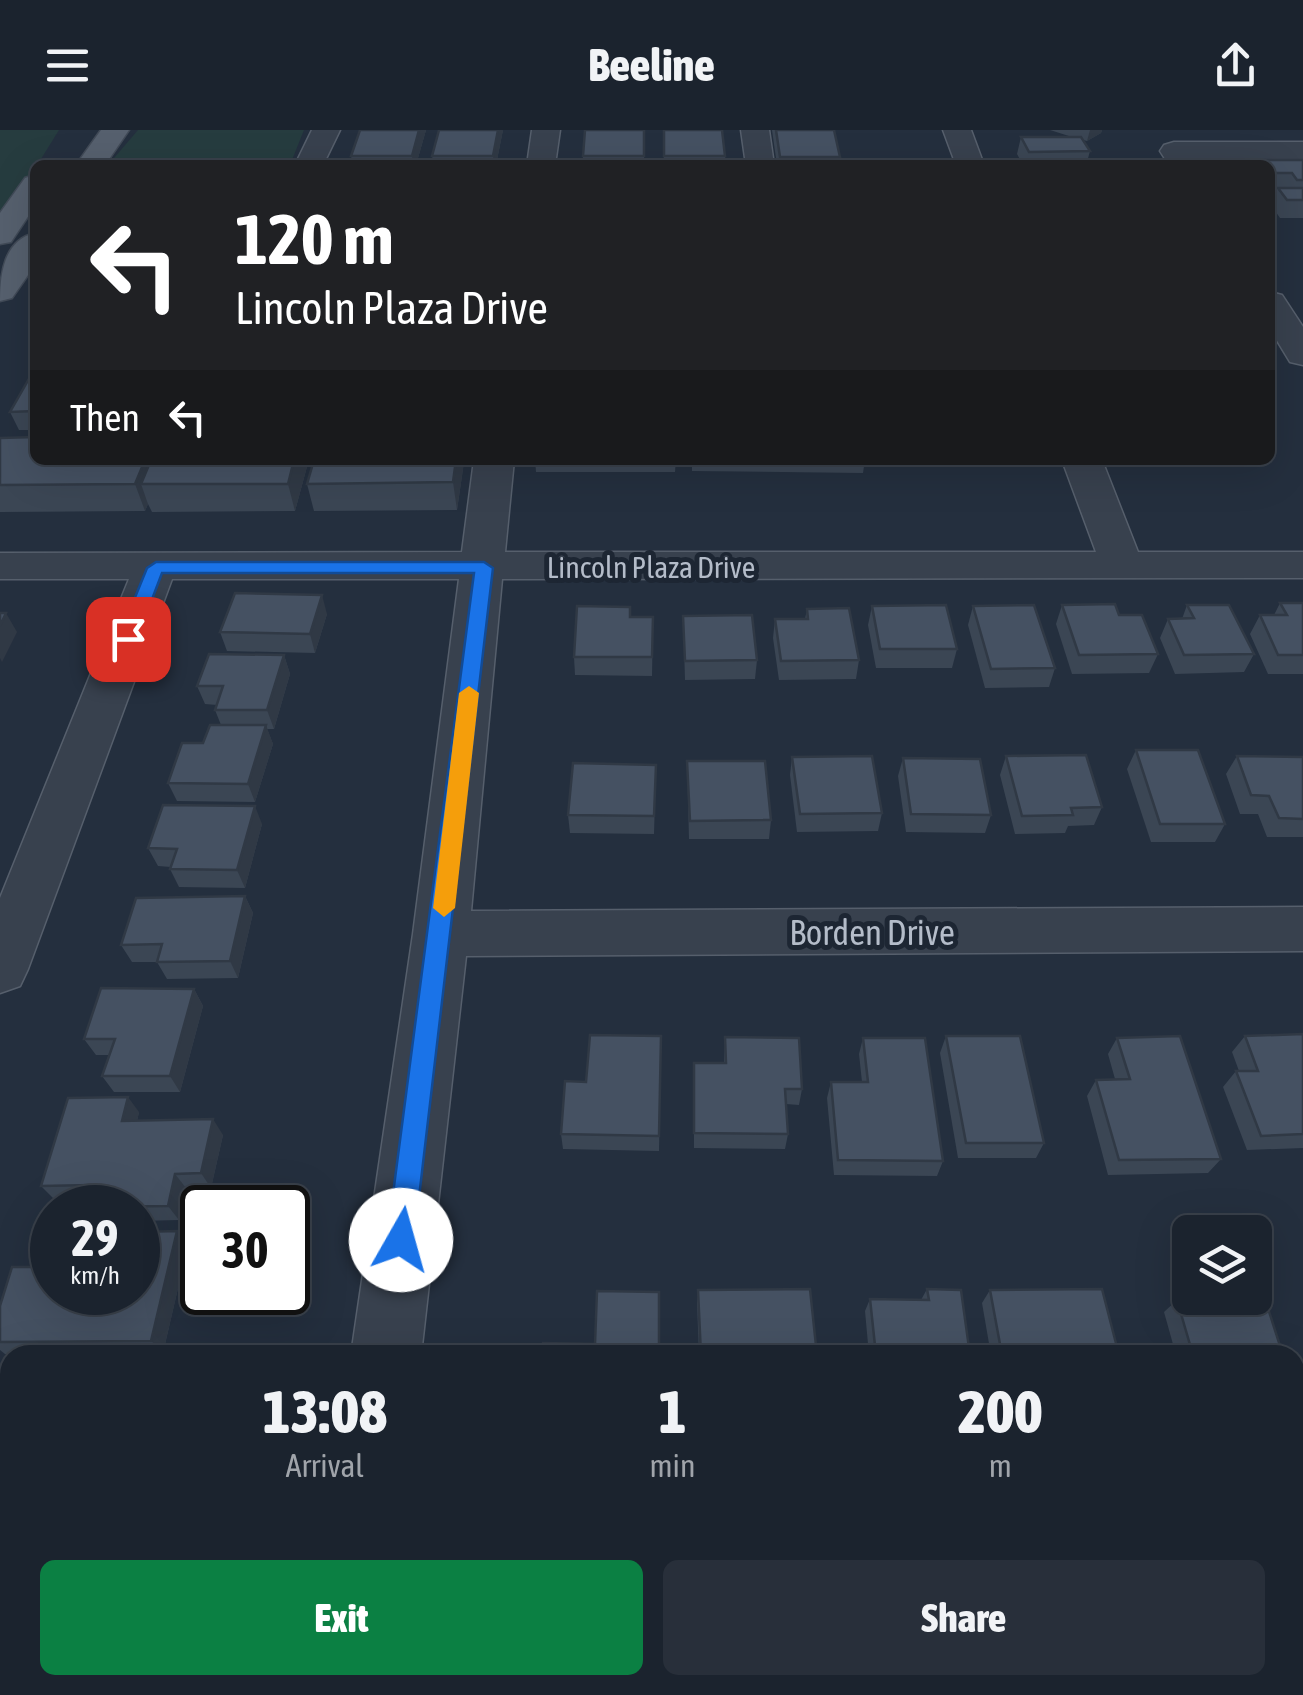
<!DOCTYPE html>
<html lang="en">
<head>
<meta charset="utf-8">
<style>
  :root { --surface:#1b232e; --page:#282f3a; --text:#f1f3f6; --muted:#a0a4aa; --line:#39404a; --accent:#0b8043 }
  body { margin:0; font-family:"Asap Condensed",sans-serif; background:var(--page); color:var(--text); height:100vh; display:flex; flex-direction:column; font-size:38px; white-space:nowrap }
  * { box-sizing:border-box; margin:0 }
  p { font-size:32px; color:var(--muted) }
  .icon { flex:none; width:55px; height:55px; fill:none; stroke:currentColor; stroke-width:2; stroke-linecap:round; stroke-linejoin:round }
  .map { position:relative; flex:1; overflow:hidden }
  .panel { position:absolute; left:0px; top:1215px; width:1305px; height:350px; display:flex; flex-direction:column; background:var(--surface); border-radius:30px 30px 0 0; box-shadow:0 10px 40px #0002,0 0 0 2px var(--line) }
  .panel>* { flex:none }
  .guide { position:absolute; left:30px; top:30px; width:1245px; height:305px; border-radius:15px; box-shadow:0 10px 40px #0002,0 0 0 2px var(--line); background:#202124; color:#fff; overflow:hidden }
  .fabs { position:absolute; left:1172px; top:1085px; display:grid; gap:20px }
  .fabs a { display:grid; place-items:center; width:100px; height:100px; border-radius:15px; background:var(--surface); box-shadow:0 10px 40px #0002,0 0 0 2px var(--line); font-size:50px }
  .speed { position:absolute; left:30px; top:1055px; display:flex; gap:20px; font-size:50px; font-weight:700; text-align:center }
  .speed>* { display:grid; place-content:center; width:130px; height:130px; border-radius:50%; background:var(--surface); box-shadow:0 10px 40px #0002,0 0 0 2px var(--line); line-height:1 }
  .speed small { font-size:25px; font-weight:400 }
  .speed .limit { border:5px solid #111; border-radius:15px; background:#fff; color:#111 }
  .pin { position:absolute; display:grid; place-items:center; width:85px; height:85px; color:#fff; margin:-42px; border-radius:20px; box-shadow:0 5px 15px #0006 }
  .me { position:absolute; width:110px; margin:-55px; rotate:7deg; stroke-linejoin:round; filter:drop-shadow(0 0 8px #0008) }
  .turn { display:flex; align-items:center; gap:35px; height:210px; padding:0 40px; font-size:45px }
  .turn .icon { width:130px; height:130px; stroke-width:2.5 }
  .turn b { display:block; font-size:70px; line-height:85px }
  .then { display:flex; align-items:center; height:95px; padding:0 40px; background:#0003; gap:20px; font-size:38px }
  .eta { display:flex; justify-content:space-evenly; align-items:center; height:170px; text-align:center }
  .eta b { font-size:60px; font-weight:800; line-height:70px }
  .cta { display:flex; gap:20px; margin-top:auto; padding:20px 40px }
  .cta a { flex:1; height:115px; border-radius:15px; background:var(--accent); color:#fff; font-size:40px; font-weight:800; line-height:115px; text-align:center }
  .cta a+a { background:var(--page); color:var(--text) }
  header { display:flex; justify-content:space-between; align-items:center; height:130px; padding:0 40px; background:var(--surface); font-size:45px; font-weight:800 }
  .map>svg:first-child { display:block }
  .green { fill:#263c3f }
  .lines { fill:none; stroke-linecap:round; stroke-linejoin:round }
  .street-casing { stroke:#565f6c; stroke-width:3 }
  .primary-casing { stroke:#414a57; stroke-width:3 }
  .street { fill:#38414e; fill-rule:evenodd }
  .primary { fill:#56606e; fill-rule:evenodd }
  .wall { fill:#3b4654 }
  .shaded-wall { fill:#303945 }
  .building { fill:#455162; stroke:#303945; stroke-width:2.5 }
  .route { fill:#1a73e8; stroke:#114b97; stroke-width:2.5 }
  .slow { fill:#f59e0b }
  .labels { text-anchor:middle; dominant-baseline:central; stroke-width:10; stroke-linejoin:round; paint-order:stroke }
  .far-street-label { font-size:30px; fill:#b4bcc9; stroke:#1d2633 }
  .street-label { font-size:35px; fill:#b4bcc9; stroke:#1d2633 }
</style>
</head>
<body>
<header><svg class="icon" aria-label="menu" viewBox="0 0 24 24"><path d="M4 6h16M4 12h16M4 18h16"/></svg>Beeline<svg class="icon" aria-label="share" viewBox="0 0 24 24"><path d="M12 15V3M7 8l5-5 5 5M5 13v7h14v-7"/></svg></header>
<div class="map">
<svg width="1303" height="1565" viewBox="0 0 1303 1565">
  <rect width="100%" height="100%" fill="#242f3e"/>
  <g class="green">
    <polygon points="0,0 59,0 0,95"/>
    <polygon points="138,0 304,0 290,35 108,35"/>
  </g>
  <g class="lines">
    <g class="street-casing">
      <g id="street">
        <polygon points="312,0 340,0 323,35 295,35"/>
        <polygon points="532,0 560,0 555,35 527,35"/>
        <polygon points="741,0 769,0 774,35 746,35"/>
        <polygon points="943,0 971,0 984,35 956,35"/>
        <polygon points="1174,12 1303,12 1303,30 1194,30 1197,35 1169,35 1160,21 1164,15"/>
        <polygon points="1270,162 1282,165 1303,197 1303,235 1290,232 1270,199"/>
        <polygon points="474,330 514,330 505,422 1096,422 1062,330 1102,330 1138,422 1303,422 1303,448 502,449 471,781 1303,777 1303,821 466,826 421,1225 351,1225 413,804 459,449 172,449 28,839 20,856 0,863 0,768 129,449 0,449 0,423 462,422"/>
        <polygon points="1295,1482 1303,1482 1303,1562 1277,1555 1295,1555"/>
        <polygon points="0,1500 10,1500 10,1555 45,1555 41,1565 0,1565"/>
        <polygon points="301,1555 383,1555 382,1565 300,1565"/>
      </g>
    </g>
    <g class="primary-casing">
      <g id="primary">
        <polygon points="101,0 129,0 105,35 76,35"/>
        <polygon points="35,45 35,76 11,112 0,114 0,83 25,48"/>
        <path d="M35,103v32l-23,33 -12,3c0,-27 4,-61 35,-68z"/>
      </g>
    </g>
    <use href="#street" class="street"/>
    <use href="#primary" class="primary"/>
  </g>
  <g class="wall">
    <polygon points="360,0 426,0 416,35 347,35 352,31 351,26"/>
    <polygon points="503,0 496,35 429,35 433,31 432,26"/>
    <polygon points="644,0 644,35 583,35 583,26"/>
    <polygon points="663,0 725,26 726,35 664,35"/>
    <polygon points="772,0 834,0 840,31 844,35 777,35"/>
    <polygon points="1050,0 1102,0 1101,3 1087,11 1083,10 1090,21 1087,32 1108,35 1023,35 1017,24 1021,7 1072,7"/>
    <polygon points="1256,30 1303,30 1303,88 1280,88 1271,75 1277,60 1270,60 1270,35 1254,35"/>
    <polygon points="35,240 35,300 19,300 10,282"/>
    <polygon points="0,308 35,330 307,330 308,333 295,381 152,382 148,374 145,381 0,382"/>
    <polygon points="535,330 676,330 675,342 536,342"/>
    <polygon points="692,330 865,330 863,343 692,341"/>
    <polygon points="464,332 457,380 314,381 307,354"/>
    <polygon points="1280,473 1303,473 1303,544 1268,544 1250,504 1260,485 1274,485"/>
    <polygon points="1062,475 1119,485 1158,524 1149,543 1072,544 1056,494"/>
    <polygon points="1187,475 1254,524 1244,542 1175,544 1160,508 1168,489 1182,489"/>
    <polygon points="872,476 957,519 952,538 876,538 868,495"/>
    <polygon points="973,476 1055,538 1049,557 985,558 968,495"/>
    <polygon points="807,479 859,530 856,549 779,550 773,508 775,489 805,489"/>
    <polygon points="327,484 315,523 227,521 220,502"/>
    <polygon points="683,486 757,530 755,549 685,550"/>
    <polygon points="630,487 653,487 652,546 575,545 574,527"/>
    <polygon points="284,525 290,544 274,599 267,599 273,614 255,672 177,671 168,653 221,595 215,580 217,575 205,574 197,556"/>
    <polygon points="1136,620 1225,694 1215,712 1151,712 1127,639"/>
    <polygon points="1006,626 1102,677 1094,695 1068,696 1065,703 1015,704 1000,645"/>
    <polygon points="1237,626 1303,627 1303,707 1267,707 1258,684 1240,684 1226,644"/>
    <polygon points="792,627 882,683 878,701 797,702 790,645"/>
    <polygon points="903,628 991,685 985,703 906,702 898,646"/>
    <polygon points="687,631 771,690 769,709 689,709"/>
    <polygon points="656,635 654,704 570,703 568,685"/>
    <polygon points="262,694 245,758 179,757 170,739 171,737 158,736 148,718"/>
    <polygon points="245,766 253,783 238,848 167,849 157,832 132,832 121,815"/>
    <polygon points="194,859 203,876 180,962 114,962 102,946 110,925 96,925 84,909"/>
    <polygon points="1303,904 1303,1018 1247,1020 1223,957 1236,941 1239,941 1232,922 1245,906"/>
    <polygon points="661,906 659,1021 563,1019 561,1004 586,952"/>
    <polygon points="946,906 1044,1013 1036,1028 958,1028 940,923"/>
    <polygon points="725,907 802,959 799,975 786,974 788,1004 785,1019 694,1018 694,933 724,933"/>
    <polygon points="863,908 943,1031 937,1046 834,1045 827,968 831,952 862,952 859,924"/>
    <polygon points="1117,908 1221,1029 1208,1043 1108,1045 1087,966 1096,950 1115,949 1108,924"/>
    <polygon points="139,982 137,991 223,1005 211,1058 186,1058 179,1090 138,1091 138,1078 85,1078 87,1070 55,1070 41,1056"/>
    <polygon points="177,1101 188,1115 163,1223 5,1224 0,1220 0,1176"/>
    <polygon points="927,1159 970,1225 869,1225 865,1181 870,1169 921,1170"/>
    <polygon points="698,1160 817,1225 699,1225 697,1173"/>
    <polygon points="990,1160 1119,1225 991,1225 982,1173"/>
    <polygon points="1177,1170 1283,1225 1176,1225 1164,1182"/>
    <polygon points="10,1245 10,1379 0,1379 0,1253"/>
    <polygon points="1295,1261 1303,1286 1303,1333 1299,1335 1295,1335"/>
  </g>
  <g class="shaded-wall">
    <polygon points="419,0 426,0 416,35 413,35 412,26"/>
    <polygon points="498,0 503,0 496,35 494,35 493,26"/>
    <polygon points="1090,0 1102,0 1101,3 1087,11"/>
    <polygon points="145,330 164,330 141,354 148,374 145,381 135,354"/>
    <polygon points="294,330 307,330 308,333 295,381 288,354"/>
    <polygon points="456,330 463,330 464,332 457,380 453,352"/>
    <polygon points="322,465 327,484 315,523 310,504"/>
    <polygon points="6,483 17,502 2,532 0,528 0,496"/>
    <polygon points="284,525 290,544 274,599 267,580"/>
    <polygon points="266,595 273,614 255,672 248,654"/>
    <polygon points="255,676 262,694 245,758 237,740"/>
    <polygon points="245,766 253,783 238,848 230,831"/>
    <polygon points="194,859 203,876 180,962 170,946"/>
    <polygon points="128,967 139,982 134,1006 122,991"/>
    <polygon points="213,989 223,1005 211,1058 201,1043"/>
    <polygon points="175,1044 186,1058 179,1090 168,1076"/>
    <polygon points="177,1101 188,1115 163,1223 151,1211"/>
  </g>
  <g class="building">
    <polygon points="360,0 419,0 412,26 351,26"/>
    <polygon points="439,0 498,0 493,26 432,26"/>
    <polygon points="585,0 644,0 644,26 583,26"/>
    <polygon points="664,0 722,0 725,26 664,26"/>
    <polygon points="776,0 834,0 840,27 780,27"/>
    <polygon points="1021,7 1081,7 1090,21 1029,22"/>
    <polygon points="1256,30 1303,30 1303,50 1297,50 1292,43 1270,43 1270,35 1260,35"/>
    <polygon points="349,31 410,31 409,35 347,35"/>
    <polygon points="430,31 492,31 491,35 429,35"/>
    <rect x="583" y="31" width="61" height="4"/>
    <rect x="665" y="31" width="61" height="4"/>
    <polygon points="782,31 843,31 844,35 782,35"/>
    <polygon points="1054,32 1107,32 1108,35 1056,35"/>
    <polygon points="1278,58 1303,58 1303,70 1287,70"/>
    <polygon points="34,240 35,240 35,281 10,282"/>
    <polygon points="35,307 35,330 145,330 135,354 0,355 0,308"/>
    <polygon points="151,330 294,330 288,354 141,354"/>
    <polygon points="314,330 456,330 453,352 307,354"/>
    <polygon points="235,463 322,465 310,504 220,502"/>
    <polygon points="1280,473 1303,473 1303,525 1278,525 1260,485 1287,485"/>
    <polygon points="1115,474 1119,485 1142,485 1158,524 1079,525 1062,475"/>
    <polygon points="946,475 957,519 880,519 872,476"/>
    <polygon points="1034,475 1055,538 991,539 973,476"/>
    <polygon points="1187,475 1229,475 1254,524 1184,525 1168,489 1194,488"/>
    <polygon points="577,476 630,477 630,487 653,487 652,527 574,527"/>
    <polygon points="849,478 859,530 781,531 775,489 808,489 807,479"/>
    <polygon points="0,483 6,483 0,496"/>
    <polygon points="752,485 757,530 685,531 683,486"/>
    <polygon points="209,524 284,525 267,580 215,580 223,556 197,556"/>
    <polygon points="210,595 266,595 248,654 168,653 182,613 203,613"/>
    <polygon points="1136,620 1198,620 1225,694 1160,694"/>
    <polygon points="1086,625 1102,677 1071,678 1073,685 1022,686 1006,626"/>
    <polygon points="872,626 882,683 800,684 792,627"/>
    <polygon points="1237,626 1303,627 1303,689 1279,688 1269,666 1251,665"/>
    <polygon points="903,628 980,629 991,685 911,684"/>
    <polygon points="687,631 765,631 771,690 690,691"/>
    <polygon points="573,633 656,635 654,686 568,685"/>
    <polygon points="163,675 255,676 237,740 170,739 177,719 148,718"/>
    <polygon points="245,766 230,831 157,832 162,814 121,815 136,768"/>
    <polygon points="101,858 194,859 170,946 102,946 115,909 84,909"/>
    <polygon points="1303,904 1303,1004 1261,1006 1236,941 1258,941 1245,906"/>
    <polygon points="590,905 661,906 659,1006 561,1004 565,951 586,952"/>
    <polygon points="946,906 1020,906 1044,1013 966,1013"/>
    <polygon points="1180,906 1221,1029 1119,1030 1096,950 1130,949 1117,908"/>
    <polygon points="725,907 799,908 802,959 785,959 788,1004 694,1003 694,933 726,933"/>
    <polygon points="863,908 925,908 943,1031 838,1030 831,952 868,952"/>
    <polygon points="128,967 122,991 213,989 201,1043 175,1044 168,1076 85,1077 91,1055 41,1056 68,968"/>
    <polygon points="177,1101 151,1211 0,1212 0,1176 12,1137 41,1137 52,1103 52,1162 138,1162 138,1102"/>
    <polygon points="810,1159 817,1225 701,1225 698,1160"/>
    <polygon points="927,1159 961,1160 970,1225 876,1225 870,1169 929,1170"/>
    <polygon points="1102,1159 1119,1225 1002,1225 990,1160"/>
    <polygon points="597,1161 659,1162 659,1225 542,1225 543,1213 595,1214"/>
    <polygon points="1265,1169 1283,1225 1193,1225 1177,1170"/>
    <polygon points="3,1245 10,1245 10,1370 0,1370 0,1253"/>
    <polygon points="1295,1261 1303,1286 1303,1326 1295,1326"/>
  </g>
  <polygon class="route" points="156,432 484,432 493,438 414,1110 410,1120 401,1123 391,1120 387,1110 474,443 162,443 137,509 134,514 121,514 118,509 147,438"/>
  <polygon class="slow" points="469,556 479,563 455,778 444,787 433,778 459,563"/>
  <g class="labels">
    <g class="far-street-label">
      <text x="651" y="437">Lincoln Plaza Drive</text>
    </g>
    <g class="street-label">
      <text x="872" y="802">Borden Drive</text>
    </g>
  </g>
</svg>
<div class="fabs">
<a><svg class="icon" aria-label="layers" viewBox="0 0 24 24"><path d="M12 4l9 5-9 5-9-5zM3 14l9 5 9-5"/></svg></a>
</div>
<div class="speed"><div>29<small>km/h</small></div><div class="limit">30</div></div>
<div class="pin" style="left:128px;top:509px;background:#d93025"><svg class="icon" aria-label="arrive" viewBox="0 0 24 24"><path d="M6 21V4h12l-3 4 3 4H6"/></svg></div>
<svg class="me" style="left:401px;top:1110px" viewBox="-20 -20 40 40"><circle r="19" fill="#fff"/><path d="M0-13L10 11 0 6-10 11z" fill="#1a73e8"/></svg>
<div class="guide">
<div class="turn"><svg class="icon" aria-label="left" viewBox="0 0 24 24"><path d="M17 20v-9H6M10 6l-5 5 5 5"/></svg><div><b>120 m</b>Lincoln Plaza Drive</div></div>
<div class="then">Then<svg class="icon" aria-label="left" viewBox="0 0 24 24"><path d="M17 20v-9H6M10 6l-5 5 5 5"/></svg></div>
</div>
<section class="panel">
<div class="eta">
<div><b>13:08</b><p>Arrival</p></div>
<div><b>1</b><p>min</p></div>
<div><b>200</b><p>m</p></div>
</div>
<div class="cta"><a>Exit</a><a>Share</a></div>
</section>
</div>
</body>
</html>
